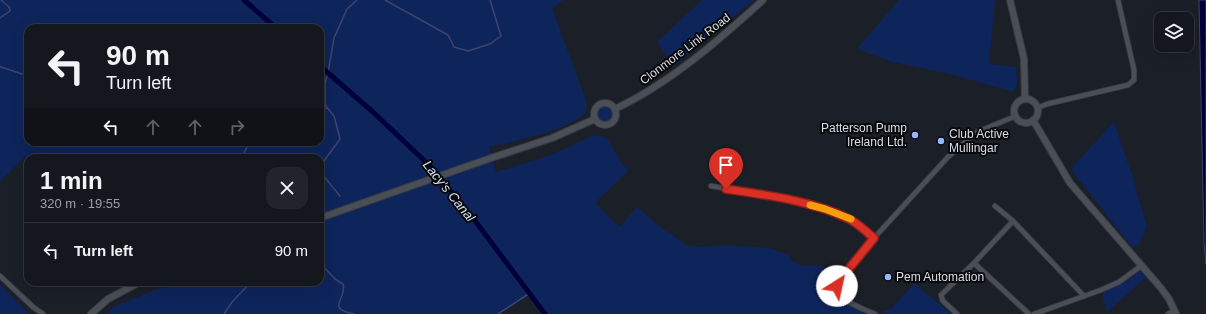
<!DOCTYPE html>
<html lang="en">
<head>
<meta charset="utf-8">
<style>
  :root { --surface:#14171d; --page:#21242a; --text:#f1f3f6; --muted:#9d9fa4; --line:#33363b }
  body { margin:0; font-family:Arial,sans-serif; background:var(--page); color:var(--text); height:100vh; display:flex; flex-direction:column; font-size:15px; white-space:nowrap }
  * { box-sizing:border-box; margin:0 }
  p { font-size:13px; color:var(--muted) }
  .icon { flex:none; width:22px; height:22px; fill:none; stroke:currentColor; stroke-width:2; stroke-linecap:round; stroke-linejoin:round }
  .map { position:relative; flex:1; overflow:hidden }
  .details { position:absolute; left:24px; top:154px; width:300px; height:132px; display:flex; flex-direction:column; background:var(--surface); border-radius:12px; box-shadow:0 4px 16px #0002,0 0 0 1px var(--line) }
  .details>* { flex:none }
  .hud { position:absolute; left:24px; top:24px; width:300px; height:122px; border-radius:12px; box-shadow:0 4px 16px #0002,0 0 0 1px var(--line); background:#14171d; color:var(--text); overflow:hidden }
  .tools { position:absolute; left:1154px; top:12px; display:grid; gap:8px }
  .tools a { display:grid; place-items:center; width:40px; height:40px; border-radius:8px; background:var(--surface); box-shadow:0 4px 16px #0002,0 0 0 1px var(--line); font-size:20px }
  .pin { position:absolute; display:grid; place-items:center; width:34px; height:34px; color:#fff; margin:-41px -17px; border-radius:50% 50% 50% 0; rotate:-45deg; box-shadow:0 0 4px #0007 }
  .pin .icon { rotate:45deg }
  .me { position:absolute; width:44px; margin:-22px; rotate:35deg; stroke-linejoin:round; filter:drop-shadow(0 0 3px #0008) }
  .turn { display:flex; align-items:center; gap:14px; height:84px; padding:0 16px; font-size:18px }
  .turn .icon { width:52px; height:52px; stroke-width:2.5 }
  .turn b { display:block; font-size:28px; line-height:34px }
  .lanes { display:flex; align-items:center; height:38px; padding:0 16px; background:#0003; justify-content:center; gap:20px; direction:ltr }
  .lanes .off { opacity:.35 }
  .round { display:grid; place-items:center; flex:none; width:42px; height:42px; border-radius:12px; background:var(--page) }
  .head { display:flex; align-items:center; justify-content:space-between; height:68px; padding:0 16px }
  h1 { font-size:24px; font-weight:700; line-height:30px }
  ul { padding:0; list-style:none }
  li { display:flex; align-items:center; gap:12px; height:56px; padding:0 16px; border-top:1px solid var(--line) }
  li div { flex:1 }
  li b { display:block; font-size:15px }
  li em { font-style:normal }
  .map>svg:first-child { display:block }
  .green { fill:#0e255b; fill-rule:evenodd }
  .water { fill:#00003b; stroke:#41426d }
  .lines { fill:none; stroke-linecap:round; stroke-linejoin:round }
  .stream { stroke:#41426d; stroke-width:1.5 }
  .canal { stroke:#00003b; stroke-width:5 }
  .street-casing { stroke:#393c43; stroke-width:6 }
  .secondary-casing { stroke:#393c43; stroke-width:8 }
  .street { stroke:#4a4e57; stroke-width:4.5 }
  .secondary { stroke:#4a4e57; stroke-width:6 }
  .route-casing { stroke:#8d1f18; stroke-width:10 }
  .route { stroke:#d93025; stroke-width:7 }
  .slow { stroke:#f59e0b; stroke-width:7 }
  .poi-dot { fill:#94b7fd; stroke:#08090c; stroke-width:1.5 }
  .labels { text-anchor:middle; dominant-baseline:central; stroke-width:4; stroke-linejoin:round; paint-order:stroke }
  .street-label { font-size:12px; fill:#dadde3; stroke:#08090c }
  .poi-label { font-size:12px; fill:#dadde3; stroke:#08090c; text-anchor:start }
  .water-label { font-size:13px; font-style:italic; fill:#d7e1f4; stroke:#08090c }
</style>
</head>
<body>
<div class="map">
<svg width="1206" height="314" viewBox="0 0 1206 314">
  <rect width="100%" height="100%" fill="#1b1f27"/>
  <g class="green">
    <path d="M0,0h564l-12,8 34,92 1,6 -1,6c-17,19 -72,29 -97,35l7,25 55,-17 43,-20 10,2 4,3 15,25 6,5 -34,33 25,24 17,-20 22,19 28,19 12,2 28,-2 42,3 21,7v5l10,5 23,1c15,26 13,36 44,48h-321l-16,-20 -31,20h-392l6,-7 39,-16 27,-9h141v-124h-292l-2,-2 -26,25zM28,28h292v114h-292z"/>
    <polygon points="702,0 754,0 674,66 657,42"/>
    <polygon points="899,0 995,0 989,64 1016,67 1017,83 1013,92 954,75 893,62 857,49"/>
    <circle cx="605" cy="114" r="8"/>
    <polygon points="1114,122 1133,178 1147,227 1139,244 1133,248 1072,171 1074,165"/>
    <polygon points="1141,270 1146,277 1107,312 1102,293 1129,280"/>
    <polygon points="915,283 915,284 951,314 885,314 883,311 891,309"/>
    <polygon points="0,284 29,314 0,314"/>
  </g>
  <polygon class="water" points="1199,0 1206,0 1206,264 1204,243"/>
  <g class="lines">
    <g class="stream">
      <polyline points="385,0 448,35 454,47 468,51 490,44 501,36 490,0"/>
      <polyline points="0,18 10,11 9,7 1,0"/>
      <polyline points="0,66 1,67 28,76"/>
      <polyline points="320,111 327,108"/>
      <polyline points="242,158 249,142"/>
      <polyline points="321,173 340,196"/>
      <polyline points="320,198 321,165 340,139 334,116 325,105 325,83 328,73 334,38 347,9 357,0"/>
      <path d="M320,263l15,16 8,5c5,15 -19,24 11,30"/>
      <polyline points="224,314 232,302 251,282"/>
      <polyline points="498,314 530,293"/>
    </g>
    <g class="canal">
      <polyline points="244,0 276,28"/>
      <polyline points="320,66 373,112 430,166 476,222 545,314"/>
    </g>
    <g class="street-casing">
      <g id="street">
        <polyline points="1037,108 1047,104 1128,85 1134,80 1134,70 1118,0"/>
        <polyline points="711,186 774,196 825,209 851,219 874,238"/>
        <polyline points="995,206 1013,221"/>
        <polyline points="974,263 1029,314"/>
        <polyline points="0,276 33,307 43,314"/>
        <path d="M875,314c-13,-6 -43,-14 -36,-33l35,-43 74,-81 29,-25 39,-16"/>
        <polyline points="957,314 943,301 941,295 974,263 1013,221 1084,296"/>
        <polyline points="1034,314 1101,290 1119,282 1141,266"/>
        <polyline points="1168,314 1175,310"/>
      </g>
    </g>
    <g class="secondary-casing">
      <g id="secondary">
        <polyline points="1010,0 1024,59 1025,99"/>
        <circle cx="1026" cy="111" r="12"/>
        <circle cx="605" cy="114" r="11"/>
        <path d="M615,109c55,-26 103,-68 148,-109"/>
        <polyline points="1033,120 1070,183 1161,288 1169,299 1176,314"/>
        <polyline points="320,218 491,158 552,138 595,119"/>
        <polyline points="91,314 108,299 140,282"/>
      </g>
    </g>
    <use href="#street" class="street"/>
    <use href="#secondary" class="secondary"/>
  </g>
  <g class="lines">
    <g class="route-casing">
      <path id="route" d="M726,189c40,6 88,12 123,30 9,4 17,13 25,19l-35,43 -2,5"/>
    </g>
    <use href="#route" class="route"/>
    <polyline class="slow" points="810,205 825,209 851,219"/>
  </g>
  <g class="poi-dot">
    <circle cx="915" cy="135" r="4"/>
    <circle cx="941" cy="141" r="4"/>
    <circle cx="888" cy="277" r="4"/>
  </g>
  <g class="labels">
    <g class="street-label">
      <text transform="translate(685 49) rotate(-37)">Clonmore Link Road</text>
    </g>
    <g class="poi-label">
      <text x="907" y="128" text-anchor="end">Patterson Pump<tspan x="907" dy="14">Ireland Ltd.</tspan></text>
      <text x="949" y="134">Club Active<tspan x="949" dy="14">Mullingar</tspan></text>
      <text x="896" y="277">Pem Automation</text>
    </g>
    <g class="water-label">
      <text transform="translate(449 191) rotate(51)">Lacy's Canal</text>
    </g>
  </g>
</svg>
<div class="tools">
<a><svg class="icon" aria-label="layers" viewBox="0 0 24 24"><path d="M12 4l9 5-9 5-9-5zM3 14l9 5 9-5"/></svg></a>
</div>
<div class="pin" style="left:726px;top:189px;background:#d93025"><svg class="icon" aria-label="arrive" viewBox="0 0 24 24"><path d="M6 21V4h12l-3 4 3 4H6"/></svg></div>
<svg class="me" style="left:837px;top:286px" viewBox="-20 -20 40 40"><circle r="19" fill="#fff"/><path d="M0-13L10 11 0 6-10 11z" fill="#d93025"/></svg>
<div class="hud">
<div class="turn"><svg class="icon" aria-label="left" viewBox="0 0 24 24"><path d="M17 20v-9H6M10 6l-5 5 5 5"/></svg><div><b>90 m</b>Turn left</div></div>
<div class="lanes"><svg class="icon" aria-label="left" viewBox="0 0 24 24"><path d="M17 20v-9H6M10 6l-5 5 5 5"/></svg><svg class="icon off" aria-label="ahead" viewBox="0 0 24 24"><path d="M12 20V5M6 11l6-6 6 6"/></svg><svg class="icon off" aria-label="ahead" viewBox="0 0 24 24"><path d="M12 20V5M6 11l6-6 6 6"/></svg><svg class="icon off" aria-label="right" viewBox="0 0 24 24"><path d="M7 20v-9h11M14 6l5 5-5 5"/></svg></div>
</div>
<section class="details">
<div class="head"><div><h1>1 min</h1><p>320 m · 19:55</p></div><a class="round"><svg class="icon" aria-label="close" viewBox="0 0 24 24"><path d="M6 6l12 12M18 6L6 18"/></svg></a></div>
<ul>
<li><svg class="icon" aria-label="left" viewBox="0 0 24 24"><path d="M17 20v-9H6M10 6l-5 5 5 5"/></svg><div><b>Turn left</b></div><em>90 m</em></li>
</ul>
</section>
</div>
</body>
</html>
